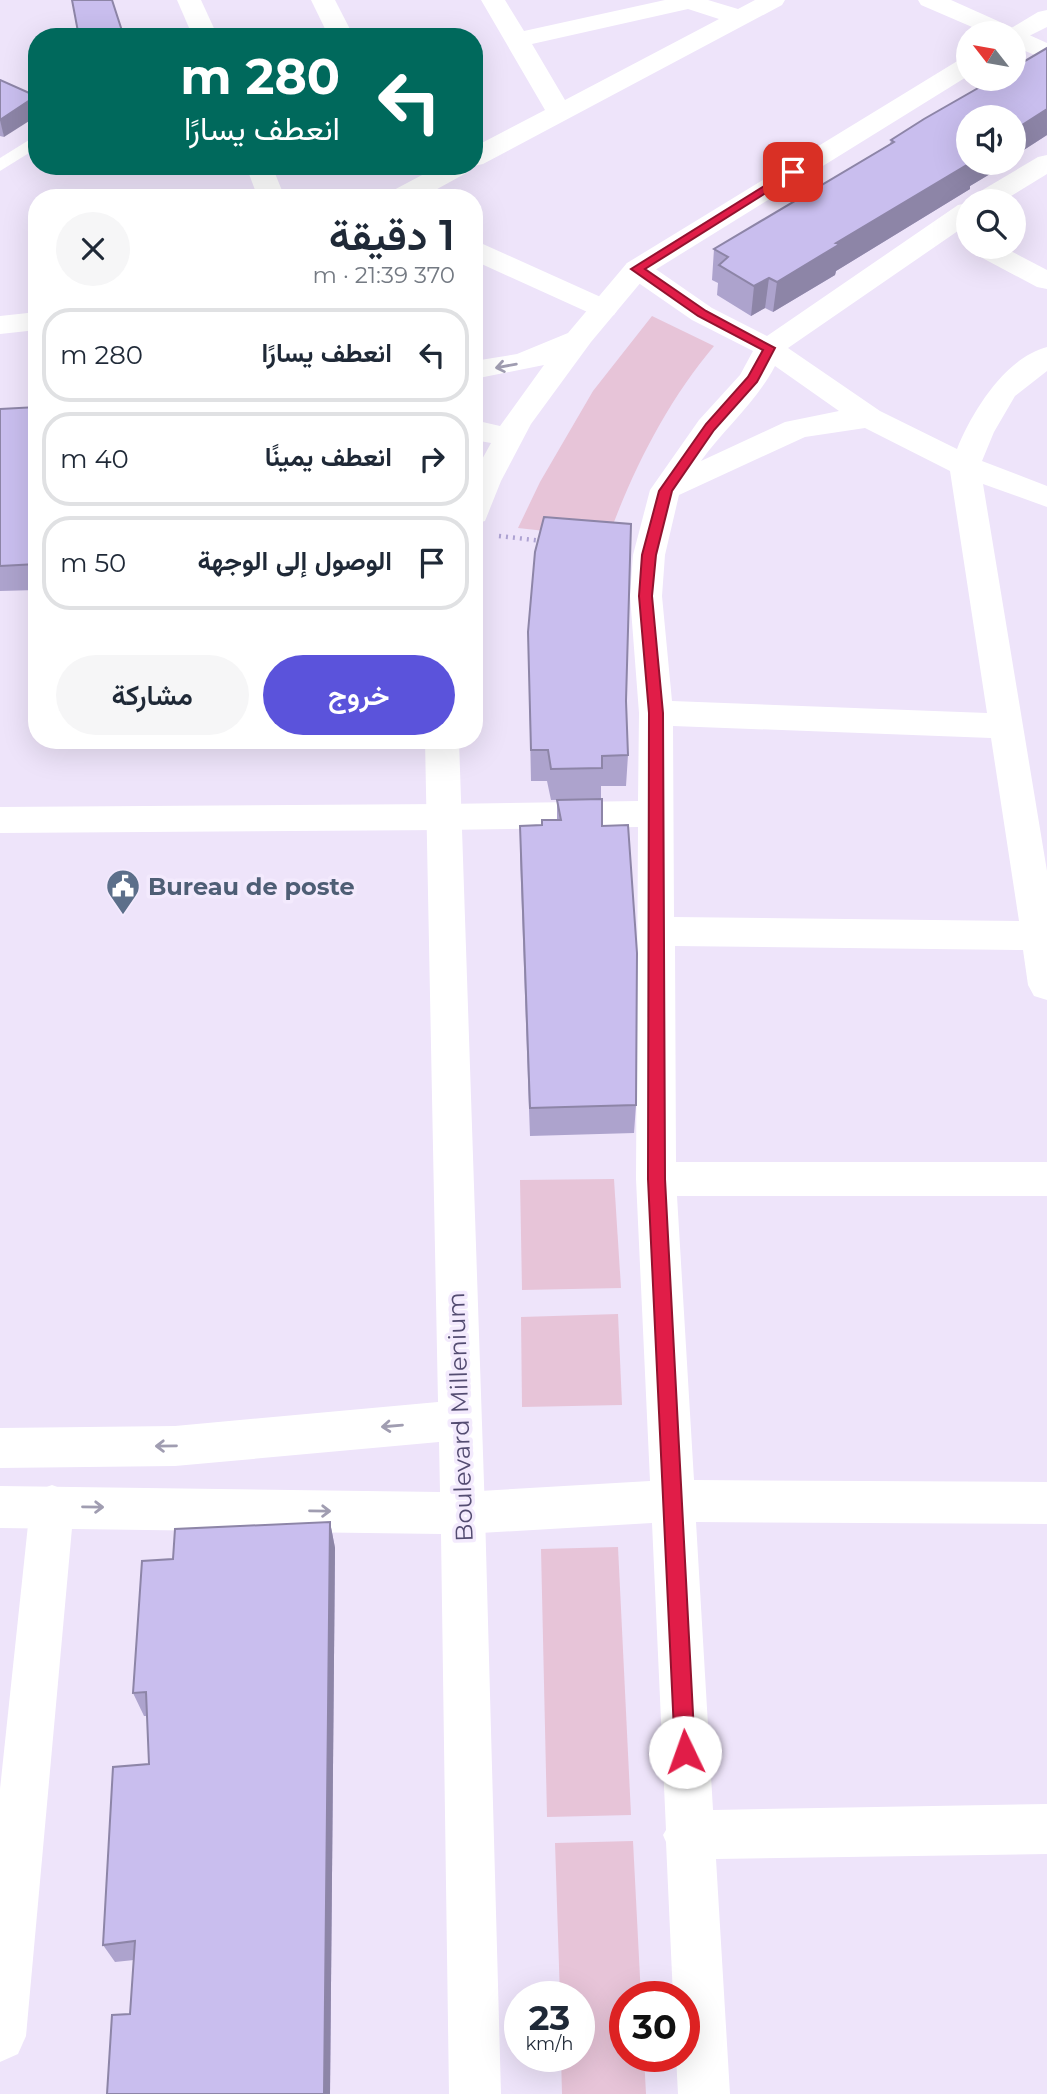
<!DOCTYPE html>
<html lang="ar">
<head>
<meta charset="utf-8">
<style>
  :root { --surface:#fff; --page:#f6f6f7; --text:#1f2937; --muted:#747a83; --line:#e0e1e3; --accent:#5b53db }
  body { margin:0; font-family:Montserrat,Vazirmatn,sans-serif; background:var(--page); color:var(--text); direction:rtl; height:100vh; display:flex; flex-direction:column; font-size:26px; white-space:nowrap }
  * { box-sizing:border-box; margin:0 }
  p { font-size:23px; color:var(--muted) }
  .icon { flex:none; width:38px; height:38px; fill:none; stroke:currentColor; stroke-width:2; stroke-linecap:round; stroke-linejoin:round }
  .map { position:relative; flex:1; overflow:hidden; direction:ltr }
  .panel { position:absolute; left:28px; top:189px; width:455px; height:560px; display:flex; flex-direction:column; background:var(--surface); border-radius:28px; box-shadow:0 7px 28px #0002; direction:rtl }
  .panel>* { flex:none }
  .guide { position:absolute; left:28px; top:28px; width:455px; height:147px; border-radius:28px; box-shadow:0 7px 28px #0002; direction:rtl; background:#00695c; color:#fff; overflow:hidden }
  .needle { width:46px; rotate:301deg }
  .tools { position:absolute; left:956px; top:21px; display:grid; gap:14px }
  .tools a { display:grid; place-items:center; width:70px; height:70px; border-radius:50%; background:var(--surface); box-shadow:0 7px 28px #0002; font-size:35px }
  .speed { position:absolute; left:504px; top:1981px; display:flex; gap:14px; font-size:35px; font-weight:700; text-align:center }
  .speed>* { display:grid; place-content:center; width:91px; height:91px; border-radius:50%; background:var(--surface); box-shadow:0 7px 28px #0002; line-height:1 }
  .speed small { font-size:18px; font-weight:400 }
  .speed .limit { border:10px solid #d22; background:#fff; color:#111 }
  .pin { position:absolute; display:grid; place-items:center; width:60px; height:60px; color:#fff; margin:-30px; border-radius:14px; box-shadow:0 4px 10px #0006 }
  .me { position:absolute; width:77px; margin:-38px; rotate:357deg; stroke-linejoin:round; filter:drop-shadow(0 0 5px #0008) }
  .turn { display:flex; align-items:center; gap:24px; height:147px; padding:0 28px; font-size:32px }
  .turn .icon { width:91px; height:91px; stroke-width:2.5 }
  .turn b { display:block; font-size:49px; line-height:60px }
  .round { display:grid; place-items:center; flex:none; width:74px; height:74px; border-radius:37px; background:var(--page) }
  .head { display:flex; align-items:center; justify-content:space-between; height:119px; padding:0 28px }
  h1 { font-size:42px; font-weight:600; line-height:52px }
  .cta { display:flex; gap:14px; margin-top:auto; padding:14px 28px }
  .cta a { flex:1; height:80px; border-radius:42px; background:var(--accent); color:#fff; font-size:28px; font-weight:600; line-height:80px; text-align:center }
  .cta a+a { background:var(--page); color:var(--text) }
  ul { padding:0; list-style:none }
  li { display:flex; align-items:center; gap:21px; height:94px; margin:0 14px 10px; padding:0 14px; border:4px solid var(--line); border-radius:28px }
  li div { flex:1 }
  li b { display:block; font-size:26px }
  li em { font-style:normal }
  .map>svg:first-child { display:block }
  .green { fill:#e7c4d8 }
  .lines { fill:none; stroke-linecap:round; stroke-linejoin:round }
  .path { stroke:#ada2d2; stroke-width:4.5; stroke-dasharray:2 5; stroke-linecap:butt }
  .service { fill:#fff; fill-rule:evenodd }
  .minor { fill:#fff; fill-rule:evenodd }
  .tertiary { fill:#fff; fill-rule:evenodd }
  .secondary { fill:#fff; fill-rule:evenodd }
  .wall { fill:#ada3cd }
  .shaded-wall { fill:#8d85a7 }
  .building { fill:#c9beee; stroke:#8d85a7; stroke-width:2 }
  .oneway { stroke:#a09db1 }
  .route { fill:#e11d48; stroke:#92132f; stroke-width:2 }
  .labels { text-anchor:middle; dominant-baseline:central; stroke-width:7; stroke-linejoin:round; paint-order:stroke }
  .service-label { font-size:24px; font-weight:bold; fill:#4e5e75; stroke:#f3eafd; text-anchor:start }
  .street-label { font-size:24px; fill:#534c71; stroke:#f3eafd }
</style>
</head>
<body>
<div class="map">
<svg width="1047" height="2094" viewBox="0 0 1047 2094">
  <rect width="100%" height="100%" fill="#eee4fa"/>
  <g class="green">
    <path d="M652,316l62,30c-47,56 -81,123 -106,192l-90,-10 22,-46 53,-91z"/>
    <polygon points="614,1179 621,1288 522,1290 520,1180"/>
    <polygon points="618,1314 622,1405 522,1407 521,1317"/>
    <polygon points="618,1547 631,1815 547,1817 541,1549"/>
    <polygon points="633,1841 641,1997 625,1997 625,2056 644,2056 646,2094 562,2094 561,2056 579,2056 579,1997 560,1997 555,1843"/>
  </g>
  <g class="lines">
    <polyline class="path" points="499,536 543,541"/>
    <polygon class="service" points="37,135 37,148 0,171 0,158"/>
    <g class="minor">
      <polygon points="311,0 335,0 354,37 329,37"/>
      <path d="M481,0h24l19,31 141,-31h43l30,9 17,-9h30l-3,5 -299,159 -9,2v-19l71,-37zM688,9l31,10 -154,81 -33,-56z"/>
      <polygon points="918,0 951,0 1047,43 1047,60 1013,46 1013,33 986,33 921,5"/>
      <polygon points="1047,155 1047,174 1003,201 970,201 974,195 1038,157"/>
      <polygon points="439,166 472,166 468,172 421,198 387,198 390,192"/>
      <path d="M968,203v21l-180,124 92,63 77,38c15,-37 48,-91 90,-102v24l-32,25 -21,36 -12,29 65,25v21l-64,-23 64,387v129l-13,-4 -6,-11 -5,-35 -348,-4 1,216h371v34h-370l17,284 353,2v42l-351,-2 17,288 334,-6v50l-331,5 14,235h-52l-2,-38h8v-59h-11l-7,-155 -3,-7 3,-5 -14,-307 -189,11 -16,-6 -6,-15 6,-15 16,-6 187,-11 -14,-302 2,-352 -195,3 -13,-4 -5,-9 5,-9 13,-4 195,-3 1,-88 -9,-117 3,-41 17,-65 49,-70 41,-45 13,-24 -61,-31 -65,-45 -4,-6 4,-6 10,-2 10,2 65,45 55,28 191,-131zM775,366l64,45 -54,11 -84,39c23,-32 56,-60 74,-95zM865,428l85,43 37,242 -315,-12 -10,-105 3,-41 14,-60 126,-58zM673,726l318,12 28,183 -345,-4z"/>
      <polygon points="474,240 614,303 618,309 614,315 604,318 594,315 475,261"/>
      <polygon points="969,247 1003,247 1047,270 1047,289 1037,287 973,253"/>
      <polygon points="37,312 37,330 0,334 0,316"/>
      <polygon points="52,1485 68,1491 74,1506 26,2036 18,2054 0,2062 0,1789 30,1506 36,1491"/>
    </g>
    <polygon class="tertiary" points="443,804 456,808 461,817 456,826 443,830 0,833 0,807"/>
    <g class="secondary">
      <polygon points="177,0 201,0 218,37 193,37"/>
      <polygon points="1047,10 1047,27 1013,44 1013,33 1003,33 1038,12"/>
      <polygon points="968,57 968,76 647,275 591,342 531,424 501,481 485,521 474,524 474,474 491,443 474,440 474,420 500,426 544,365 474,379 474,361 517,354 568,333 627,263 959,60"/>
      <polygon points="246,166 272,166 285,198 258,198"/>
      <polygon points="425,740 459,740 485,1513 501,2094 449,2094 441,1534 0,1528 0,1486 440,1492 439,1442 175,1466 0,1468 0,1428 175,1426 438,1402"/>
    </g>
  </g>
  <g class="wall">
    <polygon points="1047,48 1047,135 1013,157 968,163 1005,163 1005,165 970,186 970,189 836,271 835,275 773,312 765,308 751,316 717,295 718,283 712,280 714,249 890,144 891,140"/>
    <polygon points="0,80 4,137 0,136"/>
    <polygon points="37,407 37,590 0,591 0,409"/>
    <polygon points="528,632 626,701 628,755 626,786 601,786 601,799 551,800 547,781 531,781"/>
    <polygon points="557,800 602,826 636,1105 634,1133 530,1136 520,856 520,826 542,825 557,820"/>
    <polygon points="330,1522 335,1548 330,2094 107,2094 130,2014 134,1960 115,1962 103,1945 149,1764 147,1716 144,1716 133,1693 173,1559"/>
  </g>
  <g class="shaded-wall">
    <polygon points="36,96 37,116 4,137 0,120"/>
    <polygon points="1047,109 1047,135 1013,157 1013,131"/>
    <polygon points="970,163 1005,163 1005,165 970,186 970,189 836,271 835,275 773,312 777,282 836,243"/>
    <polygon points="769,278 765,308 751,316 754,286"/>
    <polygon points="330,1522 335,1548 330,2094 324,2094"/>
  </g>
  <g class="building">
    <polygon points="72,0 112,0 124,37 79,37"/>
    <polygon points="1047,48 1047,109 1013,131 1013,117 968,117 968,163 970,163 836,243 840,244 777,282 769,278 754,286 719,265 728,257 714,249 894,142 891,140 924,119 994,79 1013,79 1013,68"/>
    <polygon points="0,80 36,96 0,120"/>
    <polygon points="37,407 37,564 0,566 0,409"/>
    <polygon points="544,517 631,524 626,701 628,755 602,756 602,768 551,769 548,750 531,750 528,632 535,552"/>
    <polygon points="602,799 602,826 628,825 637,953 636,1105 530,1108 520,826 542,825 542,820 561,820 557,800"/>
    <polygon points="330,1522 324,2094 107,2094 112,2015 130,2014 135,1941 103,1945 113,1767 149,1764 146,1692 133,1693 142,1561 173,1559 175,1529"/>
  </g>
  <defs><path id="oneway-shaft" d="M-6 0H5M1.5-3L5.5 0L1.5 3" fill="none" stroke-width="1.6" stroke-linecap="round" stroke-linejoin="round" transform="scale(1.75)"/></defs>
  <g class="oneway">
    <use href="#oneway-shaft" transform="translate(506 366) rotate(170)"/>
    <use href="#oneway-shaft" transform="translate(392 1426) rotate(175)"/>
    <use href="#oneway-shaft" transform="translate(166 1446) rotate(179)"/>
    <use href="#oneway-shaft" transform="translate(93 1507) rotate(1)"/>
    <use href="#oneway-shaft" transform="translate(320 1511) rotate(1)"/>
  </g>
  <polygon class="route" points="793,168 798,172 796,174 645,269 706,311 775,348 757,382 714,430 672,491 656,555 652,596 663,713 665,1179 695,1752 692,1759 685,1762 678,1759 675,1752 648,1179 649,713 639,596 642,555 659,491 706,424 748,377 763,350 698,316 631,269"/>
  <defs>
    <g id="civic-pin" transform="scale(1.75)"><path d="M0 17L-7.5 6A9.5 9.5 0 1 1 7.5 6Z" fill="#5c6f8a" stroke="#f3eafd"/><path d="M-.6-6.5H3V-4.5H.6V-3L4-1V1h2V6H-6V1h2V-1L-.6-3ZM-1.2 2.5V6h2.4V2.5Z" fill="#fff"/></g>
  </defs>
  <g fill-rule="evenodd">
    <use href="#civic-pin" x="123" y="886"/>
  </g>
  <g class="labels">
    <g class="service-label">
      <text x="148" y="886">Bureau de poste</text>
    </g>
    <g class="street-label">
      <text transform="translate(460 1417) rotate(-92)">Boulevard Millenium</text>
    </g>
  </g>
</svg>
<div class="tools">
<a><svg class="needle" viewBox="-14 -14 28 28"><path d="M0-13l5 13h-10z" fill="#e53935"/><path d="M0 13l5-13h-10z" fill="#747a83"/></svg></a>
<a><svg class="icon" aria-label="sound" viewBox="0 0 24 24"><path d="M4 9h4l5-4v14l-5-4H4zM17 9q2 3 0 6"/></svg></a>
<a><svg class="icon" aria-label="search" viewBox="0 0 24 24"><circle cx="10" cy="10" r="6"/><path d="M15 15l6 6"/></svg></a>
</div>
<div class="speed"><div>23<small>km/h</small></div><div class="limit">30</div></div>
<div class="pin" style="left:793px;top:172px;background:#d93025"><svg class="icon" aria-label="arrive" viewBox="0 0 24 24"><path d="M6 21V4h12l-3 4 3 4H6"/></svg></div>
<svg class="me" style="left:685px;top:1752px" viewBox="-20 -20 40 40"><circle r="19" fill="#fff"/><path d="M0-13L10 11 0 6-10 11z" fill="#e11d48"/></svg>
<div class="guide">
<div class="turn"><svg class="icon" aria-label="left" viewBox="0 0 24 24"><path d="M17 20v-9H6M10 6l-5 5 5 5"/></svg><div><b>280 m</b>انعطف يسارًا</div></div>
</div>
<section class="panel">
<div class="head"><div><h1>1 دقيقة</h1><p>370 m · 21:39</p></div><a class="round"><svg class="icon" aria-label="close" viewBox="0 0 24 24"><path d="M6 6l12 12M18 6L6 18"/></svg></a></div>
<ul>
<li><svg class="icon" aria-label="left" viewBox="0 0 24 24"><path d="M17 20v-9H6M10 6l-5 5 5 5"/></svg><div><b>انعطف يسارًا</b></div><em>280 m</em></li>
<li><svg class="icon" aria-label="right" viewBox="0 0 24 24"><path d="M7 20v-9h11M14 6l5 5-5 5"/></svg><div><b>انعطف يمينًا</b></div><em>40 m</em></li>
<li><svg class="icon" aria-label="arrive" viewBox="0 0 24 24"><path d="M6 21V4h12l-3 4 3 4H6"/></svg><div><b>الوصول إلى الوجهة</b></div><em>50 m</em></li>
</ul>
<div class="cta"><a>خروج</a><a>مشاركة</a></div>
</section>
</div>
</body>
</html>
